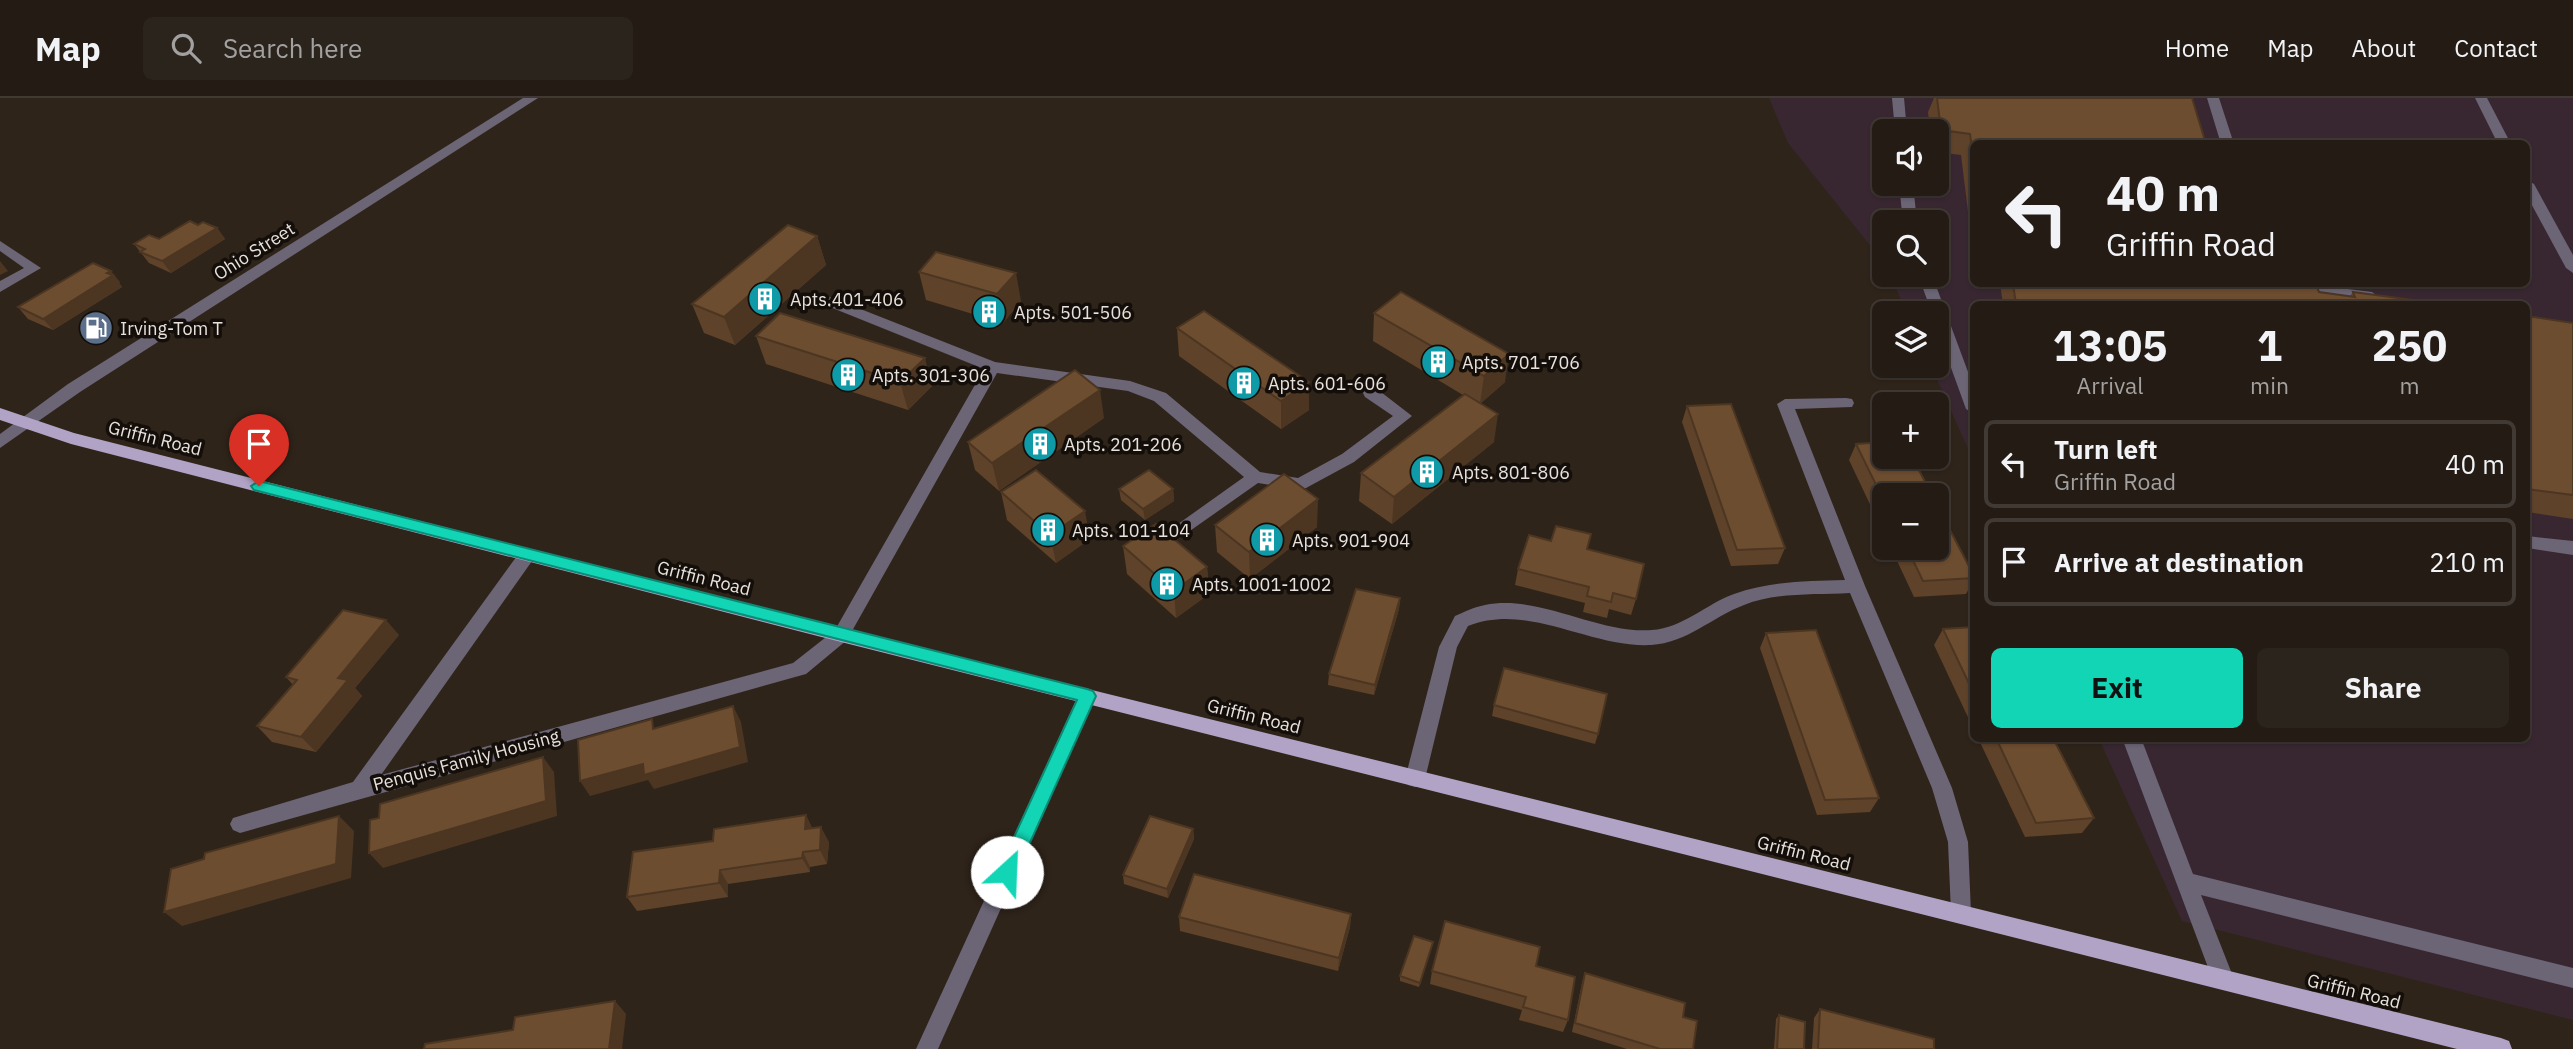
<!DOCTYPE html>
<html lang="en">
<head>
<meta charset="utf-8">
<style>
  :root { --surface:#231b14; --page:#2b241d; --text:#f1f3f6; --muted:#a3a1a0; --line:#403934; --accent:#11d5b4 }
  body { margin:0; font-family:"IBM Plex Sans",sans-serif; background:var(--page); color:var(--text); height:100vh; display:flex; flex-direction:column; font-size:26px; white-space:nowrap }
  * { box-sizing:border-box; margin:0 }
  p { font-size:23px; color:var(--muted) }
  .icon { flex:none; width:38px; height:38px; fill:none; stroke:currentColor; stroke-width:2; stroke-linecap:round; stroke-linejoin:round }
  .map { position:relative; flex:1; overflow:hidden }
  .drawer { position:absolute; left:1970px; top:203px; width:560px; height:441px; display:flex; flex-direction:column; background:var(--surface); border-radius:10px; box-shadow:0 2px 5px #0004,0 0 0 2px var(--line) }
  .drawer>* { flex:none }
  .banner { position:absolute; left:1970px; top:42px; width:560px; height:147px; border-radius:10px; box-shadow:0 2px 5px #0004,0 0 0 2px var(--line); background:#231b14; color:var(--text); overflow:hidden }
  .controls { position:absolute; left:1872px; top:21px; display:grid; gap:14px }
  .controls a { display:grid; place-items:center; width:77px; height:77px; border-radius:10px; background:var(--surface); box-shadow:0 2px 5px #0004,0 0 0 2px var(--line); font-size:35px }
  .pin { position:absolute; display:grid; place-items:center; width:60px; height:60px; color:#fff; margin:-72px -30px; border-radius:50% 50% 50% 0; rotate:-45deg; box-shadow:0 0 7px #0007 }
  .pin .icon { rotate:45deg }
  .me { position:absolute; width:77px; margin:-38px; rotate:25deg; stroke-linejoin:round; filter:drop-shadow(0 0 5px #0008) }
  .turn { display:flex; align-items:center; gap:24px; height:147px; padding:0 21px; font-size:32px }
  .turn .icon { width:91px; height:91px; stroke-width:2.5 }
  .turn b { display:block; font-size:49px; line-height:60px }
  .eta { display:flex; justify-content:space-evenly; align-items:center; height:119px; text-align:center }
  .eta b { font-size:42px; font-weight:700; line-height:49px }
  .button { display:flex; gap:14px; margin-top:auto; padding:14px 21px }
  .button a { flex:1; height:80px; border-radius:10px; background:var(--accent); color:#111; font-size:28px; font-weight:700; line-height:80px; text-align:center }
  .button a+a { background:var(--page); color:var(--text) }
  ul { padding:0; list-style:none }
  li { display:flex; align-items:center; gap:21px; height:88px; margin:0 14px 10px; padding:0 7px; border:4px solid var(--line); border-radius:10px }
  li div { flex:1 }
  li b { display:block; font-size:26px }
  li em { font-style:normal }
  header { display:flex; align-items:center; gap:42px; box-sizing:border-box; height:98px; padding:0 35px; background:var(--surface); border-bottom:2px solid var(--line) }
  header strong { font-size:33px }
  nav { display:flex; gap:38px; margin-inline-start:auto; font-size:24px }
  .search { width:490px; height:63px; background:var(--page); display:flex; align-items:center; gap:18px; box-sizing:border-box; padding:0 24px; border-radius:10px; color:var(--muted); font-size:26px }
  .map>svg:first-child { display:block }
  .commercial { fill:#382731; fill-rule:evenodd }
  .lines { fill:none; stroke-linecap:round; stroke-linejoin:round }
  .minor { fill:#6b6576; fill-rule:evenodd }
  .major { fill:#b0a3c6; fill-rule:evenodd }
  .wall { fill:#5e4229 }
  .shaded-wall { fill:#4c3622 }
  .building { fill:#6d4d30; stroke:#4c3622; stroke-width:2 }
  .route { fill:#11d5b4; stroke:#0b8a75; stroke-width:2 }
  .labels { text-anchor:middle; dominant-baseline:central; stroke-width:7; stroke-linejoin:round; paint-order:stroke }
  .street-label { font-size:18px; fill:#e9e1db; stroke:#130e0a }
  .poi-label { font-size:18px; fill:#e9e1db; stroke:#130e0a; text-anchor:start }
</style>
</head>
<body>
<header>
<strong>Map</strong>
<div class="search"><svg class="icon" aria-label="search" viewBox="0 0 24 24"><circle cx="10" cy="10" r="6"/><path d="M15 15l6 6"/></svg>Search here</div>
<nav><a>Home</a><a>Map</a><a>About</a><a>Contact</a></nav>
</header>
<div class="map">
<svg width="2573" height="951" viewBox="0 0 2573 951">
  <rect width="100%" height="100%" fill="#2f241a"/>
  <path class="commercial" d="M1769,0h804v922l-391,-99 -83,-182 428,-1v-434h-553v158l-43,-96h6v-53h-30l-17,-38h47v-53h-52v42l-97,-121zM1885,33h52v53h-52zM1974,46h553v140h-553z"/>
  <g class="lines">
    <g class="minor">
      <polygon points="523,0 538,0 80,294 0,350 0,336 68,286"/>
      <polygon points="1892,0 1904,0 1907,33 1895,33"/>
      <polygon points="2207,0 2219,0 2234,46 2221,46"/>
      <polygon points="2475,0 2487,0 2511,46 2498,46"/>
      <polygon points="2527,82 2534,86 2573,157 2573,175 2566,170 2527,98"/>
      <polygon points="1899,86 1913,86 1917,124 1903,124"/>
      <polygon points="0,143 41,170 0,194 0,183 24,170 0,153"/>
      <polygon points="1918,177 1932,177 1974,290 1974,316 1966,311 1937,231 1937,215 1932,215"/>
      <polygon points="2283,186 2307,186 2372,194 2379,199 2372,204 2285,189"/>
      <polygon points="825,197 995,264 1130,283 1166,295 1260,374 1298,380 1342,356 1393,318 1365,299 1363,295 1365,291 1377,291 1412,318 1354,364 1306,390 1300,392 1258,385 1177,442 1171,441 1168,436 1171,431 1244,379 1154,303 1128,293 997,275 847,542 806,576 240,735 233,732 230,726 233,720 353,684 522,451 534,451 537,456 381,677 793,565 835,532 984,271 820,205 818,202 820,199"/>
      <path d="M1846,300l6,1 2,4 -2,4 -57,2 70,177 87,202 16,54 3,71 -3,7 -7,3 -7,-3 -3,-7 -3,-71 -16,-54 -82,-195c-35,2 -73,-1 -106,12 -32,12 -57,38 -93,40 -62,3 -122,-43 -183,-19l-11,21 -32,132 -3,6 -7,2 -7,-2 -3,-6 34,-132 16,-31c9,-4 19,-9 30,-11 56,-11 111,29 167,25 31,-2 54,-26 82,-36 36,-13 73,-13 111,-14l-68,-176 8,-5z"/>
      <polygon points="2527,438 2573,443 2573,457 2527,450"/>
      <polygon points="1087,590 1094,593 1096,598 938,951 916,951 1078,598 1080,593"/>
      <polygon points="2122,640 2141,640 2193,776 2573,870 2573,890 2201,797 2234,881 2231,888 2223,891 2215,888"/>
    </g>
    <polygon class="major" points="0,310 74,335 841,530 2501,940 2509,943 2512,951 2457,951 841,544 71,346 0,322"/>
  </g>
  <g class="wall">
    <polygon points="1934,0 2192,0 1974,46 1974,162 1961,57 1937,54 1937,33 1930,33 1928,14"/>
    <polygon points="198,127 217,130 225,141 171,175 149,165 134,146 159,141"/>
    <polygon points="817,138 826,167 735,247 704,235 692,206"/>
    <polygon points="919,174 1021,203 1003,225 926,202"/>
    <polygon points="120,184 119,185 122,189 53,232 28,221 18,209"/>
    <polygon points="2000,186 2293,186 2319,194 2350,198 2353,194 2443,206 2003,206"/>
    <polygon points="1374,215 1505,284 1481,305 1494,344 1392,426 1359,403 1361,375 1463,297 1373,243"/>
    <polygon points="2527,218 2573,225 2573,421 2527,414"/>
    <polygon points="1177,230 1309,312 1281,331 1179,258"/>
    <polygon points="756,238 932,288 908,312 766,266"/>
    <polygon points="1687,308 1785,450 1778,466 1731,468 1682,324"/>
    <polygon points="1104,320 999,393 975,372 968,344"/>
    <polygon points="1856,346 1885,397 1885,438 1849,362"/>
    <polygon points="1119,391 1173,391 1174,403 1145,422 1121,402"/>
    <polygon points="1001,394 1090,441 1056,465 1007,422"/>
    <polygon points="1215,427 1317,429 1250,481 1217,454"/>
    <polygon points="1123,448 1207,469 1209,496 1176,520 1127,476"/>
    <polygon points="1891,450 1937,450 1974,478 1974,482 1966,496 1914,499"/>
    <polygon points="1587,452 1636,501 1631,517 1609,511 1607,520 1583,514 1585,505 1515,487 1518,471"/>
    <polygon points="1400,500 1399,511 1374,597 1328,587 1329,576"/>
    <polygon points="1974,529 1974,632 1934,547 1943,531"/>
    <polygon points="1766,535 1879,700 1870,714 1817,717 1760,550"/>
    <polygon points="399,537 355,590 362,598 316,654 272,644 257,628 293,587 286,579"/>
    <polygon points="1494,607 1598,636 1595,646 1492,618"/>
    <polygon points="1978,640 2053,640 2094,720 2082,735 2025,739"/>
    <polygon points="806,717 812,730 829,744 827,766 810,769 810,774 728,786 728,799 637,813 627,799 713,743"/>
    <polygon points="1193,731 1194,741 1168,800 1124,786 1123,777"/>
    <polygon points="1351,816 1350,829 1338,873 1180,833 1179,819"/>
    <polygon points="1433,844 1419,889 1400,883 1400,878"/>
    <polygon points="1536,868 1568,922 1563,934 1519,922 1522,912 1430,886 1432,873"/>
    <polygon points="1585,875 1683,919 1693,951 1627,951 1572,934 1582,885"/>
    <polygon points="1820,911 1934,951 1812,951 1814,920"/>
    <polygon points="1779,917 1804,951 1774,951 1776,921"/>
  </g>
  <g class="shaded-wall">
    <polygon points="217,130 225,141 171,175 162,163"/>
    <polygon points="817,138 826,167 735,247 724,219"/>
    <polygon points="0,163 8,173 0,177"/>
    <polygon points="111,173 120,184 119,185 122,189 53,232 43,221"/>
    <polygon points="1016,175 1021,203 1003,225 997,196"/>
    <polygon points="1509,256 1505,284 1480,306 1484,278"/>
    <polygon points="925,260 932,288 908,312 900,284"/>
    <polygon points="1309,284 1309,312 1281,331 1281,303"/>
    <polygon points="1100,292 1104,320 999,393 992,365"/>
    <polygon points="1498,316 1494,344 1392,426 1394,399"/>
    <polygon points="1173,391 1174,403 1145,422 1143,411"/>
    <polygon points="1318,401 1317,429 1250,481 1249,454"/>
    <polygon points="1085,413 1090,441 1056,465 1050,437"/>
    <polygon points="1207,469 1209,496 1176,520 1174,493"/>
    <polygon points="1400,500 1399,511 1374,597 1375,587"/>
    <polygon points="386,522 399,537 355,590 362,598 316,654 301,639 338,580"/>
    <polygon points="733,608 741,624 748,664 654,691 648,682 590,698 580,683"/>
    <polygon points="543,659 554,674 557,718 383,770 369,755"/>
    <polygon points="806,717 813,732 805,731"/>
    <polygon points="339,718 354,733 351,780 182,828 164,814"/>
    <polygon points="821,729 829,744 827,766 820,752"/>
    <polygon points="1193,731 1194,741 1168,800 1167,791"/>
    <polygon points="803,754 810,769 810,774 802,760"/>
    <polygon points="720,772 728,786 728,799 719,785"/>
    <polygon points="1351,816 1350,829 1338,873 1339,860"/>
    <polygon points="615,903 626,916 622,951 609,951"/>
  </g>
  <g class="building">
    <polygon points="1937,0 2192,0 2206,46 1974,46 1974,67 1970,36 1941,32"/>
    <polygon points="190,123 198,127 203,124 217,130 162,163 140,154 145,151 134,146 149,137 159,141"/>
    <polygon points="788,127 817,138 724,219 692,206"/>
    <polygon points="936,154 1016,175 997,196 919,174"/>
    <polygon points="93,165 111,173 107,175 113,177 43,221 18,209"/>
    <polygon points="2013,186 2293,186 2317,189 2319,194 2355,199 2353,194 2443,206 2016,206"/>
    <polygon points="1401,194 1509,256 1484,278 1374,215"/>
    <polygon points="1204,213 1309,284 1281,303 1177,230"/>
    <polygon points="780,215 925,260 900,284 756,238"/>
    <polygon points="2527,218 2573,225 2573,397 2527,391"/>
    <polygon points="1075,272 1100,292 992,365 968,344"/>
    <polygon points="1465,296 1498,316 1394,399 1361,375"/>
    <polygon points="1731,306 1785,450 1737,452 1687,308"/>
    <polygon points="1885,344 1885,359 1912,359 1932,397 1885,397 1885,405 1856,346"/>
    <polygon points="1036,372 1085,413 1050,437 1001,394"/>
    <polygon points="1149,372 1173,391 1143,411 1119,391"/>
    <polygon points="1284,376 1318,401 1249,454 1215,427"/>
    <polygon points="1937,407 1974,478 1974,480 1923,483 1907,450 1937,450"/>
    <polygon points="1156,426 1207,469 1174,493 1123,448"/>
    <polygon points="1556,428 1591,436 1587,451 1644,466 1636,501 1613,495 1611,504 1587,498 1589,489 1518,471 1529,437 1551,443"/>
    <polygon points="1356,491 1400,500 1375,587 1329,576"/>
    <polygon points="343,512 386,522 338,580 348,582 301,639 257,628 297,582 286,579"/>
    <polygon points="1974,529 1974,596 1943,531"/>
    <polygon points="1816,532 1879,700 1825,702 1766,535"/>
    <polygon points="1504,570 1607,596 1598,636 1494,607"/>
    <polygon points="733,608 740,649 644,677 643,666 580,683 578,642 652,621 653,631"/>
    <polygon points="1996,640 2053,640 2094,720 2036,725"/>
    <polygon points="543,659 546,703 369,755 370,722 379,720 380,706"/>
    <polygon points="806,717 805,731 821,729 820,752 803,754 802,760 720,772 719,785 627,799 633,754 713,743 714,731"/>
    <polygon points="339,718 336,766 164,814 171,771 204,761 205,755"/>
    <polygon points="1150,718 1193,731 1167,791 1123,777"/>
    <polygon points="1194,776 1351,816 1339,860 1179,819"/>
    <polygon points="1445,823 1540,849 1536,868 1575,879 1568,922 1523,909 1526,899 1432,873"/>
    <polygon points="1414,838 1433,844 1420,885 1400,878"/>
    <polygon points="1585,875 1685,905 1683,919 1697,923 1693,951 1660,951 1575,925"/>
    <polygon points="615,903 609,951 424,951 425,946 513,932 515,919"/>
    <polygon points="1820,911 1934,941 1934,951 1818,951"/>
    <polygon points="1779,917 1805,924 1804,951 1777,951"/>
  </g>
  <polygon class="route" points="259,383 1087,591 1093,593 1096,598 1014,780 1007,783 1001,780 998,774 1077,602 254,392 251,388"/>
  <defs>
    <g id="building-disc" transform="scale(1.75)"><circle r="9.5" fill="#0f9aa8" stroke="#130e0a"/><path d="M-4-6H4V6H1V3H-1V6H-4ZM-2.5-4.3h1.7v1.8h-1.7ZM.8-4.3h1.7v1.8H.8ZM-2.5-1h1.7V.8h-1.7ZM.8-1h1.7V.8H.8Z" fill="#fff"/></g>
    <g id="fuel-disc" transform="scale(1.75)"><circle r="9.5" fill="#5c6f8a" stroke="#130e0a"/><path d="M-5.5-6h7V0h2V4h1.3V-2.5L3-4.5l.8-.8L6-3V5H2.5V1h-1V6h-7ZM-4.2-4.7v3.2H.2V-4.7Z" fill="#fff"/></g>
  </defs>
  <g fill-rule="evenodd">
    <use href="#building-disc" x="765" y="201"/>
    <use href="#building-disc" x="989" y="214"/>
    <use href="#fuel-disc" x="96" y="230"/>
    <use href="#building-disc" x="1438" y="264"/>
    <use href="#building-disc" x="848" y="277"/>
    <use href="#building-disc" x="1244" y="285"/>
    <use href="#building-disc" x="1040" y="346"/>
    <use href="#building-disc" x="1427" y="374"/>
    <use href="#building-disc" x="1048" y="432"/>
    <use href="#building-disc" x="1267" y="442"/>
    <use href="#building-disc" x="1167" y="486"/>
  </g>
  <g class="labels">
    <g class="street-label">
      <text transform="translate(254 153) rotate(-32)">Ohio Street</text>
      <text transform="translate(155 340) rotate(14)">Griffin Road</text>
      <text transform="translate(704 480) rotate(14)">Griffin Road</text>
      <text transform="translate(1254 618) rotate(14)">Griffin Road</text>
      <text transform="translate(466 662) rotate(-15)">Penquis Family Housing</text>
      <text transform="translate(1804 755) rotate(14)">Griffin Road</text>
      <text transform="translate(2354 893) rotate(14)">Griffin Road</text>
    </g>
    <g class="poi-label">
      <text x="790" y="201">Apts.401-406</text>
      <text x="1014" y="214">Apts. 501-506</text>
      <text x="120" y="230">Irving-Tom T</text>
      <text x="1462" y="264">Apts. 701-706</text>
      <text x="872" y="277">Apts. 301-306</text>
      <text x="1268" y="285">Apts. 601-606</text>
      <text x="1064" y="346">Apts. 201-206</text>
      <text x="1452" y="374">Apts. 801-806</text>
      <text x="1072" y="432">Apts. 101-104</text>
      <text x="1292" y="442">Apts. 901-904</text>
      <text x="1192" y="486">Apts. 1001-1002</text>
    </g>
  </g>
</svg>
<div class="controls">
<a><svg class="icon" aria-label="sound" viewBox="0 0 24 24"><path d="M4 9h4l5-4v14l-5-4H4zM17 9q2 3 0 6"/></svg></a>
<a><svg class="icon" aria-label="search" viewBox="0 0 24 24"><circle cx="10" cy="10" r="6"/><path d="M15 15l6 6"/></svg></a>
<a><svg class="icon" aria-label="layers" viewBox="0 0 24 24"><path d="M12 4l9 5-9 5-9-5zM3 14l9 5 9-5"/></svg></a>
<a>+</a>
<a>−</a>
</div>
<div class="pin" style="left:259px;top:388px;background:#d93025"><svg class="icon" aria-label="arrive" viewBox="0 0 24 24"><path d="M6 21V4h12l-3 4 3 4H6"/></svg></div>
<svg class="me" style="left:1007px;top:774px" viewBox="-20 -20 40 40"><circle r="19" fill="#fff"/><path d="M0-13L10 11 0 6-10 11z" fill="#11d5b4"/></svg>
<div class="banner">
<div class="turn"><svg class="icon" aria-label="left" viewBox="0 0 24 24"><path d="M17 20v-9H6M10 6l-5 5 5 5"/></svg><div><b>40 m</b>Griffin Road</div></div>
</div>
<section class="drawer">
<div class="eta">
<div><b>13:05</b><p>Arrival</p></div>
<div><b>1</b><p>min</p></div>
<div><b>250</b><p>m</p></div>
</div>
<ul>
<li><svg class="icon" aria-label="left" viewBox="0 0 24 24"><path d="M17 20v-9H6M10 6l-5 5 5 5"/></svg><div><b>Turn left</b><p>Griffin Road</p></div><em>40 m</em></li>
<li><svg class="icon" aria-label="arrive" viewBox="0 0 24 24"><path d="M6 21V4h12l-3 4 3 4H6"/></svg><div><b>Arrive at destination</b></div><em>210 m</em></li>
</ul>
<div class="button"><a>Exit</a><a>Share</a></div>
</section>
</div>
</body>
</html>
